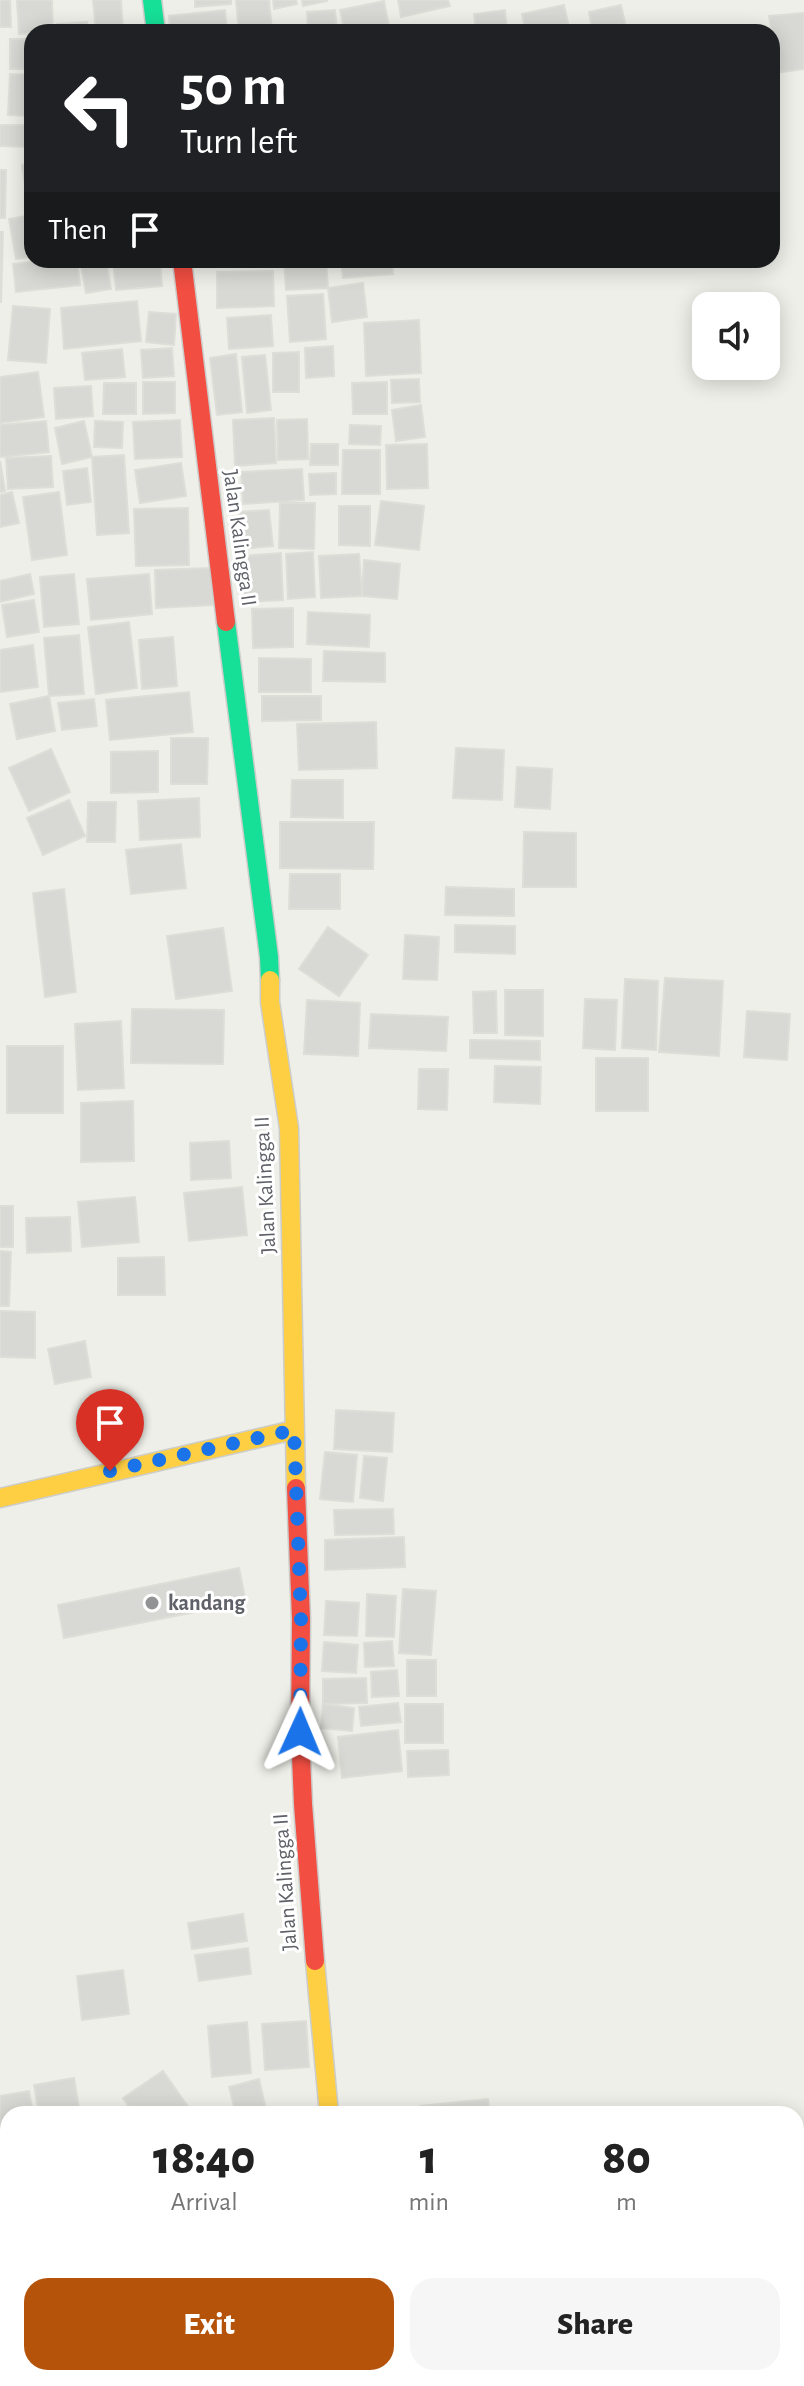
<!DOCTYPE html>
<html lang="en">
<head>
<meta charset="utf-8">
<style>
  :root { --surface:#fff; --page:#f6f6f6; --text:#222; --muted:#767676; --accent:#b45309 }
  body { margin:0; font-family:"Alegreya Sans",sans-serif; background:var(--page); color:var(--text); height:100vh; display:flex; flex-direction:column; font-size:30px; white-space:nowrap }
  * { box-sizing:border-box; margin:0 }
  p { font-size:26px; color:var(--muted) }
  .icon { flex:none; width:44px; height:44px; fill:none; stroke:currentColor; stroke-width:2; stroke-linecap:round; stroke-linejoin:round }
  .map { position:relative; flex:1; overflow:hidden }
  .drawer { position:absolute; left:0px; top:2106px; width:804px; height:280px; display:flex; flex-direction:column; background:var(--surface); border-radius:24px 24px 0 0; box-shadow:0 4px 20px #0003 }
  .drawer>* { flex:none }
  .banner { position:absolute; left:24px; top:24px; width:756px; height:244px; border-radius:24px; box-shadow:0 4px 20px #0003; background:#202124; color:#fff; overflow:hidden }
  .tools { position:absolute; left:692px; top:292px; display:grid; gap:16px }
  .tools a { display:grid; place-items:center; width:88px; height:88px; border-radius:16px; background:var(--surface); box-shadow:0 4px 20px #0003; font-size:40px }
  .pin { position:absolute; display:grid; place-items:center; width:68px; height:68px; color:#fff; margin:-82px -34px; border-radius:50% 50% 50% 0; rotate:-45deg; box-shadow:0 0 8px #0007 }
  .pin .icon { rotate:45deg }
  .me { position:absolute; width:88px; margin:-44px; rotate:1deg; stroke-linejoin:round; filter:drop-shadow(0 0 6px #0008) }
  .turn { display:flex; align-items:center; gap:28px; height:168px; padding:0 24px; font-size:36px }
  .turn .icon { width:104px; height:104px; stroke-width:2.5 }
  .turn b { display:block; font-size:56px; line-height:68px }
  .then { display:flex; align-items:center; height:76px; padding:0 24px; background:#0003; gap:16px; font-size:30px }
  .eta { display:flex; justify-content:space-evenly; align-items:center; height:136px; text-align:center }
  .eta b { font-size:48px; font-weight:800; line-height:56px }
  .action { display:flex; gap:16px; margin-top:auto; padding:16px 24px }
  .action a { flex:1; height:92px; border-radius:24px; background:var(--accent); color:#fff; font-size:32px; font-weight:800; line-height:92px; text-align:center }
  .action a+a { background:var(--page); color:var(--text) }
  .map>svg:first-child { display:block }
  .building { fill:#d8d8d4; stroke:#deded8; stroke-width:2 }
  .lines { fill:none; stroke-linecap:round; stroke-linejoin:round }
  .fast-casing { stroke:#cccccb; stroke-width:21 }
  .slow-casing { stroke:#cccccb; stroke-width:21 }
  .jam-casing { stroke:#cccccb; stroke-width:21 }
  .fast { stroke:#16e098; stroke-width:18 }
  .slow { stroke:#ffcf43; stroke-width:18 }
  .jam { stroke:#f24e42; stroke-width:18 }
  .route { stroke:#1a73e8; stroke-width:14; stroke-dasharray:0 25.2 }
  .poi-dot { fill:#919395; stroke:#fff; stroke-width:3 }
  .labels { text-anchor:middle; dominant-baseline:central; stroke-width:6; stroke-linejoin:round; paint-order:stroke }
  .street-label { font-size:22px; fill:#5f6168; stroke:#fff }
  .poi-label { font-size:22px; font-weight:bold; fill:#5f6168; stroke:#fff; text-anchor:start }
</style>
</head>
<body>
<div class="map">
<svg width="804" height="2386" viewBox="0 0 804 2386">
  <rect width="100%" height="100%" fill="#efefe9"/>
  <g class="building">
    <polygon points="0,0 10,0 11,27 0,27"/>
    <polygon points="17,0 52,0 53,32 19,34"/>
    <polygon points="93,0 121,0 123,32 96,32"/>
    <polygon points="195,0 231,0 231,4 195,7"/>
    <polygon points="236,0 269,0 272,30 239,32"/>
    <polygon points="273,0 296,0 297,4 274,9"/>
    <polygon points="302,0 327,0 327,1 303,6"/>
    <polygon points="398,0 448,0 450,6 401,17"/>
    <polygon points="384,1 390,32 345,32 340,10"/>
    <polygon points="564,5 570,32 526,32 522,14"/>
    <polygon points="621,5 627,32 593,32 589,12"/>
    <polygon points="225,10 227,32 170,32 169,16"/>
    <polygon points="335,10 337,32 308,32 307,12"/>
    <polygon points="505,10 507,32 476,32 474,14"/>
    <polygon points="804,13 804,69 774,73 772,32 769,16"/>
    <polygon points="87,22 88,32 57,32 57,24"/>
    <rect x="10" y="39" width="22" height="30"/>
    <polygon points="10,74 32,75 32,116 8,115"/>
    <polygon points="0,125 32,125 32,147 0,146"/>
    <polygon points="32,163 32,206 28,206 22,165"/>
    <polygon points="0,170 6,170 5,218 0,218"/>
    <polygon points="32,215 32,257 16,259 9,219"/>
    <polygon points="0,232 3,232 1,302 0,302"/>
    <polygon points="53,260 77,260 80,285 16,292 13,264"/>
    <polygon points="80,260 106,260 111,289 86,293"/>
    <polygon points="113,260 160,260 162,286 116,290"/>
    <polygon points="284,260 326,260 328,288 286,290"/>
    <polygon points="341,260 392,260 393,274 343,278"/>
    <polygon points="273,271 274,306 217,308 217,272"/>
    <polygon points="363,283 367,317 332,322 328,288"/>
    <polygon points="323,294 326,339 290,342 287,296"/>
    <polygon points="137,301 141,341 64,349 61,308"/>
    <polygon points="13,306 50,309 46,363 8,360"/>
    <polygon points="149,312 176,314 174,345 146,342"/>
    <polygon points="271,315 273,346 229,349 227,318"/>
    <polygon points="419,320 421,373 366,376 364,323"/>
    <polygon points="333,346 334,376 306,378 305,348"/>
    <polygon points="172,348 174,376 143,378 141,350"/>
    <polygon points="122,349 125,377 85,380 82,353"/>
    <polygon points="299,352 299,392 273,392 273,353"/>
    <polygon points="236,354 242,412 217,415 210,358"/>
    <polygon points="265,355 271,410 247,413 242,357"/>
    <polygon points="38,372 44,417 0,423 0,377"/>
    <polygon points="419,379 420,402 392,403 391,380"/>
    <polygon points="143,382 175,382 175,413 143,414"/>
    <polygon points="387,382 387,414 353,414 352,383"/>
    <polygon points="104,383 136,383 136,414 103,414"/>
    <polygon points="91,386 93,416 56,419 54,388"/>
    <polygon points="421,405 425,437 396,441 392,410"/>
    <polygon points="274,418 276,463 235,466 233,420"/>
    <polygon points="307,419 308,459 278,460 277,420"/>
    <polygon points="180,420 182,457 135,459 133,422"/>
    <polygon points="46,421 49,452 0,457 0,425"/>
    <polygon points="84,421 92,457 62,464 55,428"/>
    <polygon points="95,421 123,422 122,448 94,447"/>
    <polygon points="350,425 381,426 380,445 349,444"/>
    <polygon points="311,444 338,444 338,465 310,465"/>
    <polygon points="427,444 428,488 387,489 386,445"/>
    <polygon points="343,450 380,450 380,494 342,494"/>
    <polygon points="124,455 129,533 97,535 92,457"/>
    <polygon points="51,456 53,487 8,489 6,458"/>
    <polygon points="0,461 5,491 0,492"/>
    <polygon points="181,463 186,496 140,503 135,470"/>
    <polygon points="87,468 91,502 67,505 63,471"/>
    <polygon points="302,469 304,500 243,504 241,472"/>
    <polygon points="336,473 336,494 310,495 309,474"/>
    <polygon points="12,492 19,523 0,527 0,495"/>
    <polygon points="59,492 67,555 32,560 23,497"/>
    <polygon points="381,501 424,506 419,550 375,545"/>
    <polygon points="280,503 315,503 314,549 279,548"/>
    <polygon points="339,506 370,506 370,546 339,545"/>
    <polygon points="188,508 189,565 136,566 134,509"/>
    <polygon points="269,510 273,546 242,549 239,512"/>
    <polygon points="313,552 315,597 288,599 286,554"/>
    <polygon points="281,553 283,600 244,602 242,556"/>
    <polygon points="359,554 362,596 321,598 319,556"/>
    <polygon points="364,560 400,564 397,599 362,596"/>
    <polygon points="211,568 213,605 156,608 155,570"/>
    <polygon points="30,574 34,594 0,602 0,581"/>
    <polygon points="74,574 79,624 44,627 40,577"/>
    <polygon points="149,574 152,614 91,620 87,579"/>
    <polygon points="34,600 39,632 7,637 2,605"/>
    <polygon points="293,608 293,647 253,648 252,609"/>
    <polygon points="308,612 370,615 369,647 307,644"/>
    <polygon points="129,622 137,688 96,694 88,627"/>
    <polygon points="79,635 84,694 49,696 44,638"/>
    <polygon points="173,637 177,686 142,689 139,640"/>
    <polygon points="33,645 38,687 0,692 0,650"/>
    <polygon points="324,651 385,653 385,682 323,681"/>
    <polygon points="259,658 311,659 311,692 259,692"/>
    <polygon points="189,692 193,732 110,740 106,700"/>
    <polygon points="49,696 55,731 17,739 10,704"/>
    <polygon points="262,696 321,696 321,720 262,721"/>
    <polygon points="94,699 97,726 62,730 58,703"/>
    <polygon points="376,722 377,768 299,770 297,724"/>
    <polygon points="171,738 208,738 207,784 171,784"/>
    <polygon points="456,748 504,750 502,800 453,798"/>
    <polygon points="51,749 70,792 29,811 9,768"/>
    <polygon points="158,751 158,792 111,793 111,752"/>
    <polygon points="517,767 552,769 550,809 515,807"/>
    <polygon points="292,780 343,780 343,818 291,817"/>
    <polygon points="199,798 200,837 140,840 138,801"/>
    <polygon points="69,800 85,836 43,855 27,818"/>
    <polygon points="88,802 116,802 115,842 87,842"/>
    <polygon points="280,822 374,822 373,869 280,868"/>
    <polygon points="524,832 576,833 576,887 523,887"/>
    <polygon points="181,844 186,888 131,894 126,850"/>
    <polygon points="290,874 340,874 340,909 289,909"/>
    <polygon points="446,887 514,889 514,916 445,915"/>
    <polygon points="64,889 76,992 45,997 33,893"/>
    <polygon points="455,925 515,926 515,954 455,952"/>
    <polygon points="328,927 368,955 339,996 299,969"/>
    <polygon points="223,928 232,991 176,999 167,936"/>
    <polygon points="405,935 439,937 437,980 403,979"/>
    <polygon points="665,978 723,981 719,1056 659,1052"/>
    <polygon points="625,979 658,981 656,1050 622,1048"/>
    <polygon points="505,990 543,990 543,1036 505,1035"/>
    <polygon points="496,991 497,1033 474,1033 473,992"/>
    <polygon points="585,999 617,1000 615,1050 583,1048"/>
    <polygon points="307,1000 360,1003 358,1056 304,1054"/>
    <polygon points="132,1009 224,1010 223,1064 131,1063"/>
    <polygon points="747,1011 790,1014 787,1060 744,1057"/>
    <polygon points="371,1014 448,1017 446,1051 369,1048"/>
    <polygon points="121,1021 124,1088 78,1090 75,1024"/>
    <polygon points="470,1040 540,1041 540,1060 470,1058"/>
    <rect x="7" y="1046" width="56" height="67"/>
    <rect x="596" y="1058" width="52" height="53"/>
    <polygon points="495,1066 541,1067 540,1104 494,1102"/>
    <polygon points="419,1069 448,1069 447,1110 418,1109"/>
    <polygon points="133,1101 134,1161 81,1162 81,1103"/>
    <polygon points="229,1141 231,1178 191,1180 190,1143"/>
    <polygon points="242,1187 247,1235 189,1241 184,1193"/>
    <polygon points="135,1197 139,1242 82,1247 78,1202"/>
    <rect x="0" y="1206" width="13" height="41"/>
    <polygon points="70,1217 71,1251 27,1253 26,1218"/>
    <polygon points="0,1251 11,1252 9,1306 0,1306"/>
    <polygon points="164,1257 165,1295 118,1295 118,1258"/>
    <polygon points="0,1311 35,1312 35,1358 0,1357"/>
    <polygon points="85,1341 91,1377 55,1384 48,1349"/>
    <polygon points="336,1410 394,1413 392,1452 334,1449"/>
    <polygon points="325,1452 357,1455 353,1502 320,1499"/>
    <polygon points="364,1456 387,1458 383,1501 360,1498"/>
    <polygon points="393,1509 394,1534 335,1535 334,1510"/>
    <polygon points="404,1537 405,1567 325,1570 325,1540"/>
    <polygon points="239,1568 246,1602 64,1638 58,1605"/>
    <polygon points="403,1589 436,1591 431,1655 399,1653"/>
    <polygon points="367,1594 396,1596 394,1637 366,1636"/>
    <polygon points="326,1601 359,1603 357,1636 324,1635"/>
    <polygon points="392,1641 394,1666 365,1667 364,1643"/>
    <polygon points="324,1642 358,1645 356,1673 322,1671"/>
    <rect x="407" y="1660" width="29" height="36"/>
    <polygon points="397,1670 399,1696 372,1697 371,1672"/>
    <polygon points="366,1678 367,1703 323,1704 323,1679"/>
    <polygon points="398,1703 401,1722 361,1726 359,1707"/>
    <polygon points="323,1704 354,1708 352,1731 321,1728"/>
    <rect x="405" y="1704" width="38" height="39"/>
    <polygon points="398,1730 402,1771 342,1778 338,1737"/>
    <polygon points="448,1750 449,1775 408,1777 407,1751"/>
    <polygon points="243,1914 247,1941 192,1949 188,1923"/>
    <polygon points="248,1948 251,1974 199,1981 195,1955"/>
    <polygon points="123,1970 129,2014 82,2020 77,1976"/>
    <polygon points="306,2021 309,2067 265,2070 262,2024"/>
    <polygon points="247,2022 251,2073 212,2077 208,2026"/>
    <polygon points="163,2071 189,2108 180,2114 134,2114 123,2098"/>
    <polygon points="74,2078 80,2114 39,2114 34,2085"/>
    <polygon points="259,2079 267,2114 236,2114 229,2087"/>
    <polygon points="29,2091 33,2114 8,2114 8,2152 0,2154 0,2096"/>
    <polygon points="488,2099 490,2114 420,2114 420,2106"/>
    <polygon points="219,2378 225,2378 228,2386 195,2386"/>
    <polygon points="253,2378 287,2378 291,2386 247,2386 245,2381"/>
    <polygon points="450,2378 520,2378 521,2386 451,2386"/>
  </g>
  <g class="lines">
    <g class="fast-casing">
      <g id="fast">
        <polyline points="152,0 156,32"/>
        <polyline points="226,622 269,957 270,980"/>
        <polyline points="369,2378 370,2386"/>
      </g>
    </g>
    <g class="slow-casing">
      <g id="slow">
        <polyline points="270,980 270,1002 289,1128 296,1488"/>
        <polyline points="0,1498 294,1430"/>
        <polyline points="315,1961 329,2114"/>
      </g>
    </g>
    <g class="jam-casing">
      <g id="jam">
        <polyline points="182,260 226,622"/>
        <polyline points="296,1488 301,1619 300,1732 303,1804 315,1961"/>
      </g>
    </g>
    <use href="#fast" class="fast"/>
    <use href="#slow" class="slow"/>
    <use href="#jam" class="jam"/>
  </g>
  <g class="lines">
    <polyline class="route" points="110,1471 294,1430 301,1619 300,1732"/>
  </g>
  <circle class="poi-dot" cx="152" cy="1603" r="8"/>
  <g class="labels">
    <g class="street-label">
      <text transform="translate(240 538) rotate(82)">Jalan Kalingga II</text>
      <text transform="translate(265 1185) rotate(-93)">Jalan Kalingga II</text>
      <text transform="translate(285 1882) rotate(-94)">Jalan Kalingga II</text>
    </g>
    <g class="poi-label">
      <text x="168" y="1603">kandang</text>
    </g>
  </g>
</svg>
<div class="tools">
<a><svg class="icon" aria-label="sound" viewBox="0 0 24 24"><path d="M4 9h4l5-4v14l-5-4H4zM17 9q2 3 0 6"/></svg></a>
</div>
<div class="pin" style="left:110px;top:1471px;background:#d93025"><svg class="icon" aria-label="arrive" viewBox="0 0 24 24"><path d="M6 21V4h12l-3 4 3 4H6"/></svg></div>
<svg class="me" style="left:300px;top:1732px" viewBox="-20 -20 40 40"><path d="M0-17L14 15 0 8-14 15z" fill="#1a73e8" stroke="#fff" stroke-width="4"/></svg>
<div class="banner">
<div class="turn"><svg class="icon" aria-label="left" viewBox="0 0 24 24"><path d="M17 20v-9H6M10 6l-5 5 5 5"/></svg><div><b>50 m</b>Turn left</div></div>
<div class="then">Then<svg class="icon" aria-label="arrive" viewBox="0 0 24 24"><path d="M6 21V4h12l-3 4 3 4H6"/></svg></div>
</div>
<section class="drawer">
<div class="eta">
<div><b>18:40</b><p>Arrival</p></div>
<div><b>1</b><p>min</p></div>
<div><b>80</b><p>m</p></div>
</div>
<div class="action"><a>Exit</a><a>Share</a></div>
</section>
</div>
</body>
</html>
